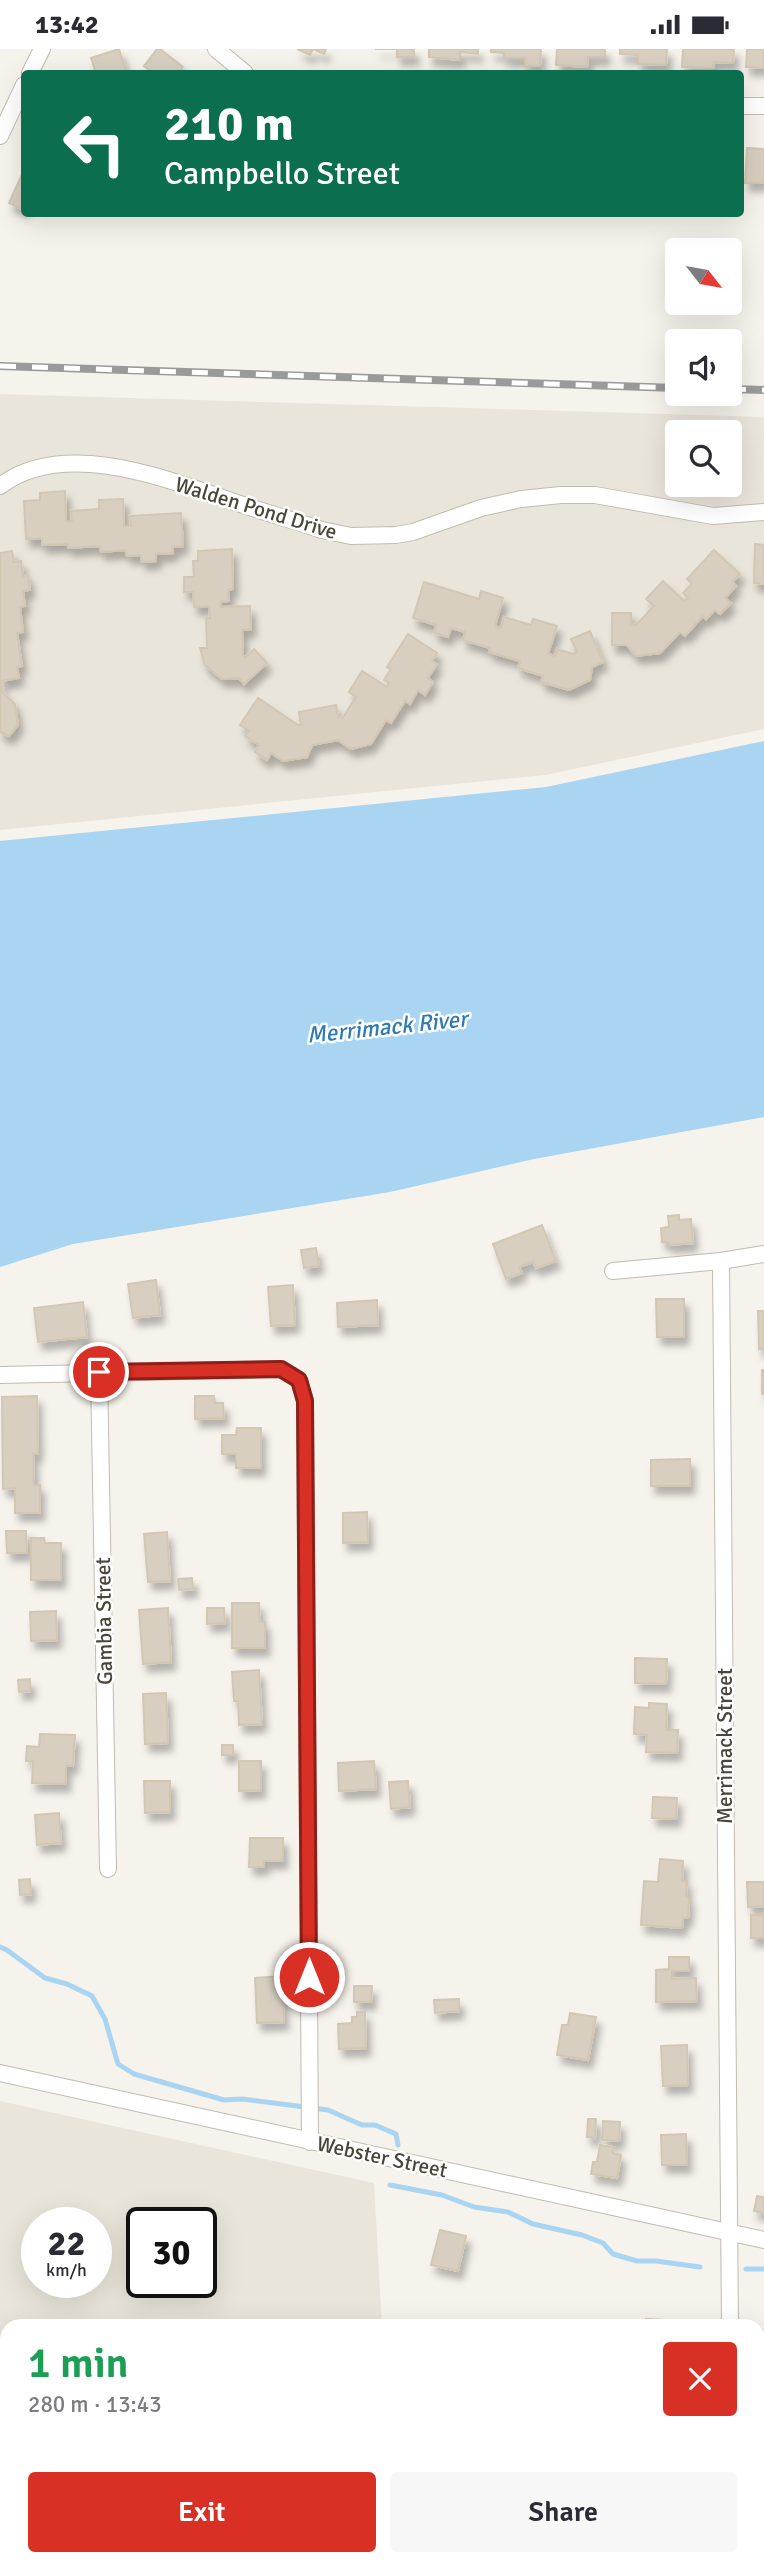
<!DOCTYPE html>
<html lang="en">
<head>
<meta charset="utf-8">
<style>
  :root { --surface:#fff; --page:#f7f7f7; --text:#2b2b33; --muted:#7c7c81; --accent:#d93025 }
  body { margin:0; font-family:Signika,sans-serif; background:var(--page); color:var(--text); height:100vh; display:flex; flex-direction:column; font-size:26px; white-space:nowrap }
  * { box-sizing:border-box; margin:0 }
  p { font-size:23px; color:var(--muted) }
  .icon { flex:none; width:38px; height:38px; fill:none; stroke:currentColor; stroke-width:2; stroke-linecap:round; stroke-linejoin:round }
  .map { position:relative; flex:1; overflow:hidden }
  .side { position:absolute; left:0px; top:2270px; width:765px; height:247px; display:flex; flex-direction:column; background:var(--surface); border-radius:21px 21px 0 0; box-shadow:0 7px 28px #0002 }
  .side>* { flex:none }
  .banner { position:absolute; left:21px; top:21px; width:723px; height:147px; border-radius:7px; box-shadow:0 7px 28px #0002; background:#0b6e4f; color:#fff; overflow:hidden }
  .needle { width:46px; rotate:121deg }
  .tools { position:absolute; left:665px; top:189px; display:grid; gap:14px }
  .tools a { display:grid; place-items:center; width:77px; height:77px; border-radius:7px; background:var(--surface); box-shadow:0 7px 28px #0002; font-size:35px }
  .speed { position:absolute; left:21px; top:2158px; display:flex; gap:14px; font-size:35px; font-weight:700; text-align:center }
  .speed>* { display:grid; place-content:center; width:91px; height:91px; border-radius:50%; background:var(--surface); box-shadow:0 7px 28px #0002; line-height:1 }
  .speed small { font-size:18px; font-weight:400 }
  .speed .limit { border:4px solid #111; border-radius:10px; background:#fff; color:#111 }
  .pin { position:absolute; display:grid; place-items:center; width:60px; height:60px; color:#fff; margin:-30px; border:4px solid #fff; border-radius:50%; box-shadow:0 2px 7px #0007 }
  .me { position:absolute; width:77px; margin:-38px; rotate:0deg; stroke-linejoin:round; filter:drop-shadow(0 0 5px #0008) }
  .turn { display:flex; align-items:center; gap:24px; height:147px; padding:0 28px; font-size:32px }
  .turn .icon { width:91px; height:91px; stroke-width:2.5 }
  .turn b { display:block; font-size:49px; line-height:60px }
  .round { display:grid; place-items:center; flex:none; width:74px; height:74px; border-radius:7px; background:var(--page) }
  .summary { display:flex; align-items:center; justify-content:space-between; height:119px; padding:0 28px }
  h1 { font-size:42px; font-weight:600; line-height:52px; color:#1e9e55 }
  .primary-button { display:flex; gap:14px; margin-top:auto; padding:14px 28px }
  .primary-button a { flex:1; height:80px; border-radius:7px; background:var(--accent); color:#fff; font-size:28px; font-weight:600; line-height:80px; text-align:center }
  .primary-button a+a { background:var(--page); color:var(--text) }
  .status { display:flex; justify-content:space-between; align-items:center; height:49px; padding:0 35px; background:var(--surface); direction:ltr }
  .status svg { height:19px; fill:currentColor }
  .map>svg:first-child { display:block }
  .residential { fill:#eae5da; fill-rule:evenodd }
  .water { fill:#a9d4f2 }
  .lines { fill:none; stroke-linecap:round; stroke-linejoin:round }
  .stream { stroke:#a9d4f2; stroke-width:5 }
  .building { fill:#d8cfc1; stroke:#d3c7b4; stroke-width:2; filter:url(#shadow) }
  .minor-casing { stroke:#c2bbae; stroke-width:18 }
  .minor { stroke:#fff; stroke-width:16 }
  .rail-casing { stroke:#9a9a9a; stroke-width:8 }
  .rail { stroke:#fff; stroke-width:5; stroke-dasharray:16; stroke-linecap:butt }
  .route-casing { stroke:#8d1f18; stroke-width:18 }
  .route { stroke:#d93025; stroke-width:12 }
  .labels { text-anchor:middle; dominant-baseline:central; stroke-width:5; stroke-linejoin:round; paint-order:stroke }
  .street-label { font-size:21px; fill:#4b4439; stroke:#fff }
  .water-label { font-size:23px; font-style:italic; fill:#2e7ab2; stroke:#fff }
</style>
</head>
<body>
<div class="status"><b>13:42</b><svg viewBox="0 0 49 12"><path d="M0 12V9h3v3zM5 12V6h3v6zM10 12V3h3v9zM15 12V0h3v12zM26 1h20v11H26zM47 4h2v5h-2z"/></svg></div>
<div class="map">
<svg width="764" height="2516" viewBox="0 0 764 2516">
  <defs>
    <filter id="shadow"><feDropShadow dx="4.5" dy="8" stdDeviation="3.5" flood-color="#0004"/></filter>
  </defs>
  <rect width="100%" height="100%" fill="#f6f3ec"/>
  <g class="residential">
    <path d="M0,345l764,23v312l-219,46 -545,55zM677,383h53v53h-53z"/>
    <path d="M0,2052l374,82 8,143h-375v233h387v6h-394zM37,2174h59v59h-59zM142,2174h59v59h-59z"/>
  </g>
  <polygon class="water" points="764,692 764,1068 534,1110 390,1143 73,1195 0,1218 0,792 546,738"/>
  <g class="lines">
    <g class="stream">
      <polyline points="0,1898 7,1901 45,1929 67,1935 92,1947 105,1970 118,2015 134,2025 224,2051 243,2050 328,2061 362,2076 375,2076 396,2085 398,2096"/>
      <polyline points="390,2136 442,2146 474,2158 508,2163 533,2175 582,2186 603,2194 613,2205 637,2212 656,2212 700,2218"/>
      <polyline points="746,2220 764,2220"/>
    </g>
  </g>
  <g class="building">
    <polygon points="119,0 126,22 96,24 91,9"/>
    <polygon points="157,0 160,0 183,18 178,24 153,24 144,17"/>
    <polygon points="297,0 326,0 324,5 313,0 310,6"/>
    <polygon points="375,0 414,0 414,8 397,8 397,0"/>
    <polygon points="429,0 478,0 478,5 460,3 460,11 429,8"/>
    <polygon points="491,0 541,0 540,17 525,17 525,9 504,9 504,4 491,3"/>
    <polygon points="557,0 605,0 605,8 588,8 587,18 556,16"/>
    <polygon points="620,0 667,0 666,16 638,15 638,6 620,5"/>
    <polygon points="683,0 734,0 733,14 714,13 713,19 682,18"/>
    <polygon points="747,0 764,0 764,19 746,18"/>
    <polygon points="747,99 764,100 764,134 745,134"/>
    <polygon points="24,121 24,161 9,154"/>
    <polygon points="65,442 66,472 72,472 71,462 99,460 99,451 123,450 124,477 131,477 130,467 181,464 183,497 172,498 173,504 156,505 156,512 142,513 141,506 127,507 126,501 101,503 100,497 68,499 68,495 42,496 42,489 26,490 24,452 40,451 40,444"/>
    <polygon points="755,495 764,496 764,535 754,534"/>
    <polygon points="232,500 233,540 228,541 229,552 221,553 221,558 250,557 251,580 242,581 243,606 245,609 254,600 267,614 244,635 239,629 222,630 205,616 200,599 207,599 206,569 210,569 209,557 194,558 193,543 184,543 184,528 194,528 193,512 198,512 198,502"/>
    <polygon points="714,501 740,525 732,533 736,537 725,549 731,554 720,565 715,561 706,570 703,567 685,587 680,583 660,604 636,607 627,596 612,596 612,564 631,564 631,575 636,576 654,557 646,550 663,532 684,552 688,549 683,544 692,535 687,530"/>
    <polygon points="12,502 14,513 21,512 23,527 28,526 30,541 23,542 25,557 20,558 23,583 17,584 22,617 17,618 19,629 1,632 3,644 15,655 18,676 9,687 0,683 0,504"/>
    <polygon points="424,533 479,550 481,542 503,549 495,577 501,579 504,568 531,576 533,570 557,577 548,605 555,607 557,600 573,605 577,603 571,590 590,582 603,613 592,618 590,631 569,641 541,633 543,627 518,619 520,612 489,603 490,599 463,591 465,583 451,579 448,588 434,584 436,576 413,569"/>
    <polygon points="408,585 437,604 432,612 437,615 428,629 433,633 425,646 418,641 410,655 405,652 391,674 386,671 371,695 351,700 338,691 312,696 307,708 283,712 271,704 267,711 255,703 259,696 245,687 249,682 240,676 258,649 298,676 301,676 299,663 336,656 338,669 343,668 356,648 349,643 362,622 387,638 389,634 384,631 391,620 387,618"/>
    <polygon points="679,1166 679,1171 691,1170 693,1194 669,1196 669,1193 662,1193 661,1179 669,1178 668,1167"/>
    <polygon points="542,1176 556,1212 536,1219 533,1213 519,1218 522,1224 506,1230 493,1195"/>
    <polygon points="316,1199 319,1217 304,1219 301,1201"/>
    <polygon points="156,1231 160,1266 133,1269 128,1235"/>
    <polygon points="293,1236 295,1276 271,1277 268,1238"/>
    <polygon points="656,1250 684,1250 684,1288 657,1288"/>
    <polygon points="377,1251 378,1276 338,1278 337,1254"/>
    <polygon points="83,1253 87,1288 38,1293 34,1259"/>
    <polygon points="758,1262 764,1262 764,1300 759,1300"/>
    <rect x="762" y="1321" width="2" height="24"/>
    <polygon points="37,1347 38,1405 33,1405 34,1436 40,1436 40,1464 15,1464 15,1439 3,1440 2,1348"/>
    <polygon points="195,1347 214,1347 215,1354 223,1354 224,1369 195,1370"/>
    <polygon points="237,1379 261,1379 261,1419 236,1419 236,1405 222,1405 222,1386 236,1386"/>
    <polygon points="690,1410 690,1437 651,1437 651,1411"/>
    <polygon points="367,1463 368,1493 343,1494 343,1464"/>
    <polygon points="6,1482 26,1482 27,1504 7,1504"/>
    <polygon points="167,1483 170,1532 148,1533 144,1485"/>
    <polygon points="31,1489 44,1489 45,1494 61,1494 61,1531 31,1531"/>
    <polygon points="192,1529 193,1540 179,1541 178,1530"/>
    <polygon points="232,1554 259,1554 260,1573 265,1573 265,1599 232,1599"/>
    <polygon points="168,1559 171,1613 143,1615 139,1561"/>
    <polygon points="207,1559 224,1559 225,1574 207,1575"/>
    <polygon points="56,1562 57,1591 31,1592 30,1563"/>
    <polygon points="635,1609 667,1610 666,1635 635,1634"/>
    <polygon points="259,1621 262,1675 239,1676 238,1652 234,1652 232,1623"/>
    <polygon points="30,1630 30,1642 19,1643 18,1631"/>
    <polygon points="166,1644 168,1694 145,1695 143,1645"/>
    <polygon points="649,1654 667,1655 666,1681 678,1681 677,1704 646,1703 647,1686 634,1685 635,1658 649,1659"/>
    <polygon points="40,1685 75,1686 73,1717 66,1716 66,1735 32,1734 33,1712 26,1712 27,1697 39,1698"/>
    <rect x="222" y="1696" width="11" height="10"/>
    <polygon points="239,1712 261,1712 261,1741 239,1742"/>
    <polygon points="374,1712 376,1740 339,1742 338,1714"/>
    <polygon points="144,1732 170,1732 170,1763 145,1764"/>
    <polygon points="408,1732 410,1758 391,1760 389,1733"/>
    <polygon points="653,1748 677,1749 676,1770 652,1769"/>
    <polygon points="59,1764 61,1794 37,1796 35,1766"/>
    <polygon points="250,1789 283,1789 283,1812 264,1812 264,1818 249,1818"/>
    <polygon points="660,1810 683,1812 682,1832 687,1832 686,1848 689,1848 688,1869 683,1869 682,1879 641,1876 644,1832 658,1833"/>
    <polygon points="30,1830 31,1845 20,1846 19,1831"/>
    <polygon points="747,1833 764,1833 764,1857 748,1858"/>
    <rect x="751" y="1866" width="13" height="23"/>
    <polygon points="669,1908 689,1908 689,1922 672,1922 672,1930 696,1929 697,1952 656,1953 656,1921 669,1920"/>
    <polygon points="282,1927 284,1973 257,1974 255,1929"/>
    <polygon points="354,1937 372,1937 371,1953 354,1953"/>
    <polygon points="459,1950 459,1962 435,1964 434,1951"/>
    <polygon points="357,1963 365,1963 366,1999 339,2000 338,1975 352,1974 352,1968 357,1968"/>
    <polygon points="570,1964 596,1968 588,2011 557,2006 562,1976 568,1976"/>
    <polygon points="687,1996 688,2036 663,2037 661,1997"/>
    <polygon points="588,2070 596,2070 595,2089 587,2088"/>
    <polygon points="603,2072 620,2073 619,2092 602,2091"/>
    <polygon points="686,2085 687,2116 662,2116 661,2086"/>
    <polygon points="600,2096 614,2098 613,2104 621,2106 617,2129 591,2125 593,2113 597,2113"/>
    <polygon points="757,2147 764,2148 764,2164 754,2162"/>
    <polygon points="440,2181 466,2187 458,2222 431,2216"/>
    <polygon points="646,2270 684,2272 684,2277 646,2277"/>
    <rect x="0" y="2321" width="7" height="116"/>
    <rect x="758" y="2432" width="6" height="41"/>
    <polygon points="7,2485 7,2510 16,2510 18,2516 0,2516 0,2487"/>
    <rect x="682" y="2510" width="27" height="6"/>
  </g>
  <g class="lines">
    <g class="minor-casing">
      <g id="minor">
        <polyline points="216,0 245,24"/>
        <polyline points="30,24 42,0"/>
        <polyline points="740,57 764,57"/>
        <polyline points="0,87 24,36"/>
        <path d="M0,437c63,-48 164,-8 231,15 30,10 61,19 91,29l29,6 45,-1 17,-3 68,-24 40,-9 40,-4h34l118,21 51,-4"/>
        <polyline points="721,1212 730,2277"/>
        <polyline points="613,1222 721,1212 764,1205"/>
        <polyline points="99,1323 108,1820"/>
        <polyline points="0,1326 281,1320 299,1331 305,1352 310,2093"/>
        <polyline points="0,2024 764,2191"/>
        <polyline points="758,2361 764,2362"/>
        <polyline points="315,2510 316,2516"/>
        <polyline points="521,2510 521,2516"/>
        <polyline points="733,2510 733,2516"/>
      </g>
    </g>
    <use href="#minor" class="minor"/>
    <g class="rail-casing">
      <g id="rail">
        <polyline points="0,317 677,339"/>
        <polyline points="730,340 764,341"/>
      </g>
    </g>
    <use href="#rail" class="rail"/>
  </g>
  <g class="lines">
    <g class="route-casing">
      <polyline id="route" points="99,1323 281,1320 299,1331 305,1352 309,1928"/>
    </g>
    <use href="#route" class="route"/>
  </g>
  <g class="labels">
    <g class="street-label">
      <text transform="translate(256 459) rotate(17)">Walden Pond Drive</text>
      <text transform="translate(104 1572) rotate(-91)">Gambia Street</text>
      <text transform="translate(725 1697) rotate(-90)">Merrimack Street</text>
      <text transform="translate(382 2108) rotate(12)">Webster Street</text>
    </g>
    <g class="water-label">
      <text transform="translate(387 978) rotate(-6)">Merrimack River</text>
    </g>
  </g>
</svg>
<div class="tools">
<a><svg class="needle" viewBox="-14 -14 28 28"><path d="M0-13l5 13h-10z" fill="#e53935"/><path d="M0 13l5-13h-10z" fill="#7c7c81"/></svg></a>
<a><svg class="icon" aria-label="sound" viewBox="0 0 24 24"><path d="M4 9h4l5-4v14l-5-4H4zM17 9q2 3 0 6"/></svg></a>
<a><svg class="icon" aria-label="search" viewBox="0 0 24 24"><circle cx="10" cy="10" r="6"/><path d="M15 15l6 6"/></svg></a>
</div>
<div class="speed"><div>22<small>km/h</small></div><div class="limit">30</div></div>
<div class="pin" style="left:99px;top:1323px;background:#d93025"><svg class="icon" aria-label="arrive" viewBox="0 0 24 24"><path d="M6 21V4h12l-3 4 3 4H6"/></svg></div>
<svg class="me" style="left:309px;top:1928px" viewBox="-20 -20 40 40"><circle r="17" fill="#d93025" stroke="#fff" stroke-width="3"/><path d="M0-11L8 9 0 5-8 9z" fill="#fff"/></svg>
<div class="banner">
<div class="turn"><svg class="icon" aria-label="left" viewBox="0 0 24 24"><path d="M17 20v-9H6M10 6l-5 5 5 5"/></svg><div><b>210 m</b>Campbello Street</div></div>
</div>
<section class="side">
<div class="summary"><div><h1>1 min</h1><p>280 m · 13:43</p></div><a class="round" style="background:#d93025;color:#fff"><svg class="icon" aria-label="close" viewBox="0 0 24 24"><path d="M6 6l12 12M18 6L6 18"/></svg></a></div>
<div class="primary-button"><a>Exit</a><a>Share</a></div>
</section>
</div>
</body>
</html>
